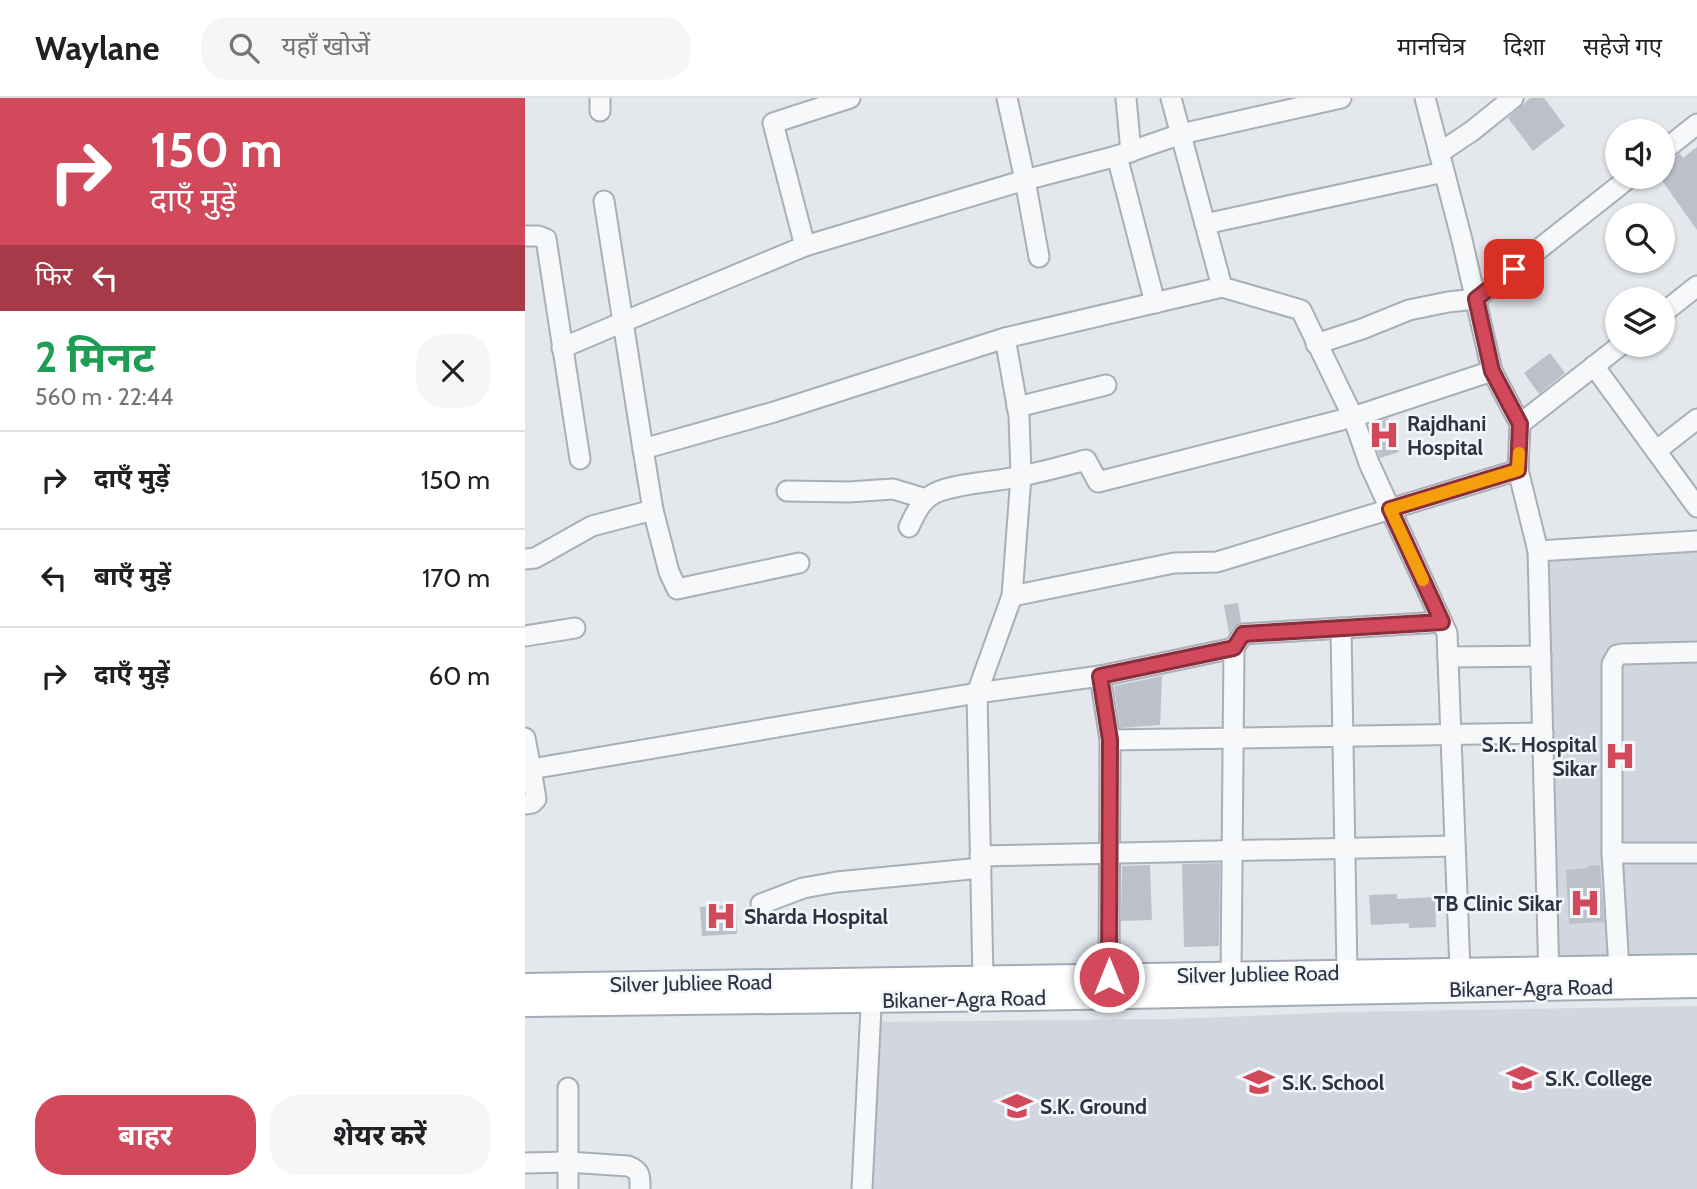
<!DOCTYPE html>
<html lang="hi">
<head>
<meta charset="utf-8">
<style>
  :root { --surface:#fff; --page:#f6f6f6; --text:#202124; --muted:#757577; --line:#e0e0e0; --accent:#d1495b }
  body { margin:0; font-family:Cabin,"Noto Sans Devanagari",sans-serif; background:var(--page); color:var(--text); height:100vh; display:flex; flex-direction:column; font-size:26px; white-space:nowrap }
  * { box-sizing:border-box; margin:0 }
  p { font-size:23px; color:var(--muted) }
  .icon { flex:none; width:38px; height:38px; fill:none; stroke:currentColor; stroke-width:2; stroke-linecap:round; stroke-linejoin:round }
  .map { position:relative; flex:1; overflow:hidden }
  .panel { display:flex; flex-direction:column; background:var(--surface); width:525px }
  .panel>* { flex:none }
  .banner { background:#d1495b; color:#fff; overflow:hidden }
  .controls { position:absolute; left:1080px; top:21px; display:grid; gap:14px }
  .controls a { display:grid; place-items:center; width:70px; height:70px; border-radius:50%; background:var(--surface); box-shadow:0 2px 5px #0004; font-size:35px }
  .pin { position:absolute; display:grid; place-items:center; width:60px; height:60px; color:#fff; margin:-30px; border-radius:14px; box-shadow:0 4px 10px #0006 }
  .me { position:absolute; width:77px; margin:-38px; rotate:0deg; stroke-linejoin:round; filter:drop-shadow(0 0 5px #0008) }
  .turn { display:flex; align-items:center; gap:24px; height:147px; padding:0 35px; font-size:32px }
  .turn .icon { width:91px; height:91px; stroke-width:2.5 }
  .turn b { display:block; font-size:49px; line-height:60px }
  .then { display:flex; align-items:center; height:66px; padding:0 35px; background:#0003; gap:14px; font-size:26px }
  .round { display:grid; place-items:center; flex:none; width:74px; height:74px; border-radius:28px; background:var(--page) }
  .overview { display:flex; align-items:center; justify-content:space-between; height:119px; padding:0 35px }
  h1 { font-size:42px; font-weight:700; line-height:52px; color:#1e9e55 }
  .cta { display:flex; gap:14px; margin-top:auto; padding:14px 35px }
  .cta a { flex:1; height:80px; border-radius:28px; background:var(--accent); color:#fff; font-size:28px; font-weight:700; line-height:80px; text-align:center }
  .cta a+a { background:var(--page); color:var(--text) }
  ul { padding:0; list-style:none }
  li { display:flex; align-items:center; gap:21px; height:98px; padding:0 35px; border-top:2px solid var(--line) }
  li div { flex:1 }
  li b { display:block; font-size:26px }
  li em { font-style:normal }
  header { display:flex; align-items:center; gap:42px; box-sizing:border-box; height:98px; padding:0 35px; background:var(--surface); border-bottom:2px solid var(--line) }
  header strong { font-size:33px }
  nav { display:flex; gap:38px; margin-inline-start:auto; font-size:24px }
  .search { width:490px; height:63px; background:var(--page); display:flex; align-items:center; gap:18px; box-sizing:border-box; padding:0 24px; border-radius:28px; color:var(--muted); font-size:26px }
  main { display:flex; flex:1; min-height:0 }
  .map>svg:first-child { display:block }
  .built { fill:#d2d6de }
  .building { fill:#bbc0ca }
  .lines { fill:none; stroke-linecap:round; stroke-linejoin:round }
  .minor-casing { stroke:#a9aeb7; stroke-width:23 }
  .major-casing { stroke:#a3abb8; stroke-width:28 }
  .minor { stroke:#f7f8fa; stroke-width:19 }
  .major { stroke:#fff; stroke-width:24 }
  .route-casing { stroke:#882f3b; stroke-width:18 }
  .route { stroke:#d1495b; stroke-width:12 }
  .slow { stroke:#f59e0b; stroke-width:12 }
  .labels { text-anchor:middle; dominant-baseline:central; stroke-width:5; stroke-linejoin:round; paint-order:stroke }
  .poi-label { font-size:21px; font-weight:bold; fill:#2b3445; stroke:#f4f6f9; text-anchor:start }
  .street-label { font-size:21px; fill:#2b3445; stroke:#f4f6f9 }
</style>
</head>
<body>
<header>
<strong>Waylane</strong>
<div class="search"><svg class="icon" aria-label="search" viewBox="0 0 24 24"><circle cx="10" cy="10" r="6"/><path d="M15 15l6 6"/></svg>यहाँ खोजें</div>
<nav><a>मानचित्र</a><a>दिशा</a><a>सहेजे गए</a></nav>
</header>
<main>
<section class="panel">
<div class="banner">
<div class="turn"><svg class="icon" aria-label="right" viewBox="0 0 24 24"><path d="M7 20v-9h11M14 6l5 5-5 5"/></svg><div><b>150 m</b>दाएँ मुड़ें</div></div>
<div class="then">फिर<svg class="icon" aria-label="left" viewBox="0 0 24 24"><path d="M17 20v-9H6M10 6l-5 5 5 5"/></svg></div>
</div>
<div class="overview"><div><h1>2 मिनट</h1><p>560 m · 22:44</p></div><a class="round"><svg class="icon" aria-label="close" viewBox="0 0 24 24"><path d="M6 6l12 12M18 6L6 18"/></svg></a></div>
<ul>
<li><svg class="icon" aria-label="right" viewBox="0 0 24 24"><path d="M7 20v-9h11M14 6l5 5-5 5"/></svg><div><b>दाएँ मुड़ें</b></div><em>150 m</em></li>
<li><svg class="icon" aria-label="left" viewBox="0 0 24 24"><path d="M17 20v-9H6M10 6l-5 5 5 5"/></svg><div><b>बाएँ मुड़ें</b></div><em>170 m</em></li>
<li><svg class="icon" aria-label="right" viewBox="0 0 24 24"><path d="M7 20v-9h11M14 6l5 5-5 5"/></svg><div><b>दाएँ मुड़ें</b></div><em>60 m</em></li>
</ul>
<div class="cta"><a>बाहर</a><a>शेयर करें</a></div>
</section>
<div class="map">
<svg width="1172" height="1091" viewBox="0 0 1172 1091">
  <rect width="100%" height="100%" fill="#e4e7ec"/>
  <g class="built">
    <polygon points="1172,437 1172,863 1023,872 1013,453"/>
    <polygon points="1172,908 1172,1091 337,1091 346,924 647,921 824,914"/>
  </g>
  <g class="building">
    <polygon points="1005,0 1019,0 1040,28 1008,53 983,20"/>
    <polygon points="1172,49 1172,132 1138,84 1138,65 1145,63 1155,55 1158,60"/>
    <polygon points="1025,255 1040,275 1014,296 999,275"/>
    <polygon points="863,320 874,354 855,360 844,327"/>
    <polygon points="713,505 716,524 708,529 704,536 699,507"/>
    <polygon points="637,578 635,627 595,630 589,588"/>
    <polygon points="695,765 694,848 659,849 657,766"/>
    <polygon points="625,767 627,822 596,823 597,768"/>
    <polygon points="1075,767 1079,824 1044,826 1041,772 1063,770 1063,768"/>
    <polygon points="872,796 872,801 910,799 911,829 884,830 884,825 846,827 844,797"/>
    <polygon points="211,807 212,836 177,838 175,809"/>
  </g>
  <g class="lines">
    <g class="minor-casing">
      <g id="minor">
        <polyline points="75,0 75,13"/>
        <polyline points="482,0 500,82 514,159"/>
        <polyline points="601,0 606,54"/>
        <polyline points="646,0 697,189"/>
        <polyline points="900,0 937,142 967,273 995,326 993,372 1013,453 1024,884"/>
        <polyline points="1138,53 1172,26"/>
        <polyline points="914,55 947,33 988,0"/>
        <polyline points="680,126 919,74"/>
        <polyline points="0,138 13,138 21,141 55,361"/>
        <polyline points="280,148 248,25 325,0"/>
        <polyline points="630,205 592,58 656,36 816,0"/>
        <polyline points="1138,215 1172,188"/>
        <polyline points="480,240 249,314 118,351 98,224 280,148 500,82 592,58"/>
        <polyline points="791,246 837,231 884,212 923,204 951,201 1105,79"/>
        <polyline points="37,250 98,224 79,103"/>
        <polyline points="1069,268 1172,409"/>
        <polyline points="492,309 581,287"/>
        <polyline points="995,326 1096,247"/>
        <polyline points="1131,353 1172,321"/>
        <polyline points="262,393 324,394 368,391 401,401"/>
        <polyline points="128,412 144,474 152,491 274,465"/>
        <path d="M384,429c6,-13 12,-27 26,-34 21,-10 62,-11 86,-17 22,-4 43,-10 65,-16l12,22 255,-65 139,-46"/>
        <polyline points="1013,453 1172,443"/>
        <polyline points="0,461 10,460 67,428 128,412 118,351"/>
        <polyline points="487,498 649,465 692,464 993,372"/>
        <polyline points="816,530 822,875"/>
        <polyline points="0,538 50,530"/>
        <polyline points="709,550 718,536 917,524"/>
        <polyline points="923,559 1016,558"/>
        <polyline points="575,578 709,550 706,877"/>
        <polyline points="0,640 6,671 452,595 575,578 585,642 1018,635"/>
        <polyline points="0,706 7,705 11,701 6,671"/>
        <polyline points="1087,755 1172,755"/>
        <polyline points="455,758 930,748"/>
        <polyline points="236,806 278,790 312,784 456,770"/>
        <polyline points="1094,871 1087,755 1087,566 1092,557 1097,556 1172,554"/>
        <polyline points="584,879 585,642"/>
        <polyline points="458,881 452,595 487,498 496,378 494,318 480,240 697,189 776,212 828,319 844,365 922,535 935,873"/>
        <path d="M0,1065l43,-1 60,4c13,5 12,10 12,23"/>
        <polyline points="43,1091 43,990"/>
        <polyline points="337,1091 347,889"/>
      </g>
    </g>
    <g class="major-casing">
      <g id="major">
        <polyline points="0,888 1172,869"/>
        <polyline points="0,906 497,900 1172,887"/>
      </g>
    </g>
    <use href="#minor" class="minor"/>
    <use href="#major" class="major"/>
  </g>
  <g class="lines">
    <g class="route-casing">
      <polyline id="route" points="584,879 585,642 575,578 709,550 718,536 917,524 865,411 993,372 995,326 967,273 951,201 989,171"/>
    </g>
    <use href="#route" class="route"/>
    <polyline class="slow" points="898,482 865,411 993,372 994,355"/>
  </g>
  <defs>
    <g id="hospital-bare" transform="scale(2.415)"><path d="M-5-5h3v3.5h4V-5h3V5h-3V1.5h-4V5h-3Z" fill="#d1495b" stroke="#f4f6f9" stroke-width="2.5" paint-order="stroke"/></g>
    <g id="university-bare" transform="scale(2.415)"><path d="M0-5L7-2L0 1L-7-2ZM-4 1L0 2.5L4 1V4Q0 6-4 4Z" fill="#d1495b" stroke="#f4f6f9" stroke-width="2.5" paint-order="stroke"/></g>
    <g id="school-bare" transform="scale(2.415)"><path d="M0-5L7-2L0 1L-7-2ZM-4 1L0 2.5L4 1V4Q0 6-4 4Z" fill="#d1495b" stroke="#f4f6f9" stroke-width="2.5" paint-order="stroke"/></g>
  </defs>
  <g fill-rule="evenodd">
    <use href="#hospital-bare" x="859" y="337"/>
    <use href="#hospital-bare" x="1095" y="658"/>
    <use href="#hospital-bare" x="1060" y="805"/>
    <use href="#hospital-bare" x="196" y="818"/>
    <use href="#university-bare" x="997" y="980"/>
    <use href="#school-bare" x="734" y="984"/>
    <use href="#university-bare" x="492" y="1008"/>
  </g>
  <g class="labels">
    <g class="poi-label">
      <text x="882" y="325">Rajdhani<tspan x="882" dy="24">Hospital</tspan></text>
      <text x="1072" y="646" text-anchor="end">S.K. Hospital<tspan x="1072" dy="24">Sikar</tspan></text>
      <text x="1037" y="805" text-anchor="end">TB Clinic Sikar</text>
      <text x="219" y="818">Sharda Hospital</text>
      <text x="1020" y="980">S.K. College</text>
      <text x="757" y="984">S.K. School</text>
      <text x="515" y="1008">S.K. Ground</text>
    </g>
    <g class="street-label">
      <text transform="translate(733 876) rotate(-1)">Silver Jubliee Road</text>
      <text transform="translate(166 885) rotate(-1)">Silver Jubliee Road</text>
      <text transform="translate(1006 890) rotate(-1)">Bikaner-Agra Road</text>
      <text transform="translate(439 901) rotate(-1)">Bikaner-Agra Road</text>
    </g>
  </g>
</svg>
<div class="controls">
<a><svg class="icon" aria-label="sound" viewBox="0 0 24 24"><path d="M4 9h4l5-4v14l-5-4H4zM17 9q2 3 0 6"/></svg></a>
<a><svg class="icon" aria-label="search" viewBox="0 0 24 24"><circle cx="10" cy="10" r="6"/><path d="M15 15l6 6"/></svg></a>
<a><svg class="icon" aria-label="layers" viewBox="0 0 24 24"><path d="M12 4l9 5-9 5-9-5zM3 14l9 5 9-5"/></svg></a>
</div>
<div class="pin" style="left:989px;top:171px;background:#d93025"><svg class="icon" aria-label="arrive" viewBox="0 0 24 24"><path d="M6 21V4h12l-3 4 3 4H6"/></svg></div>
<svg class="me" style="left:584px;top:879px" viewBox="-20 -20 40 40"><circle r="17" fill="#d1495b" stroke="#fff" stroke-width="3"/><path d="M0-11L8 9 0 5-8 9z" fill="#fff"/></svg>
</div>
</main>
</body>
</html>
